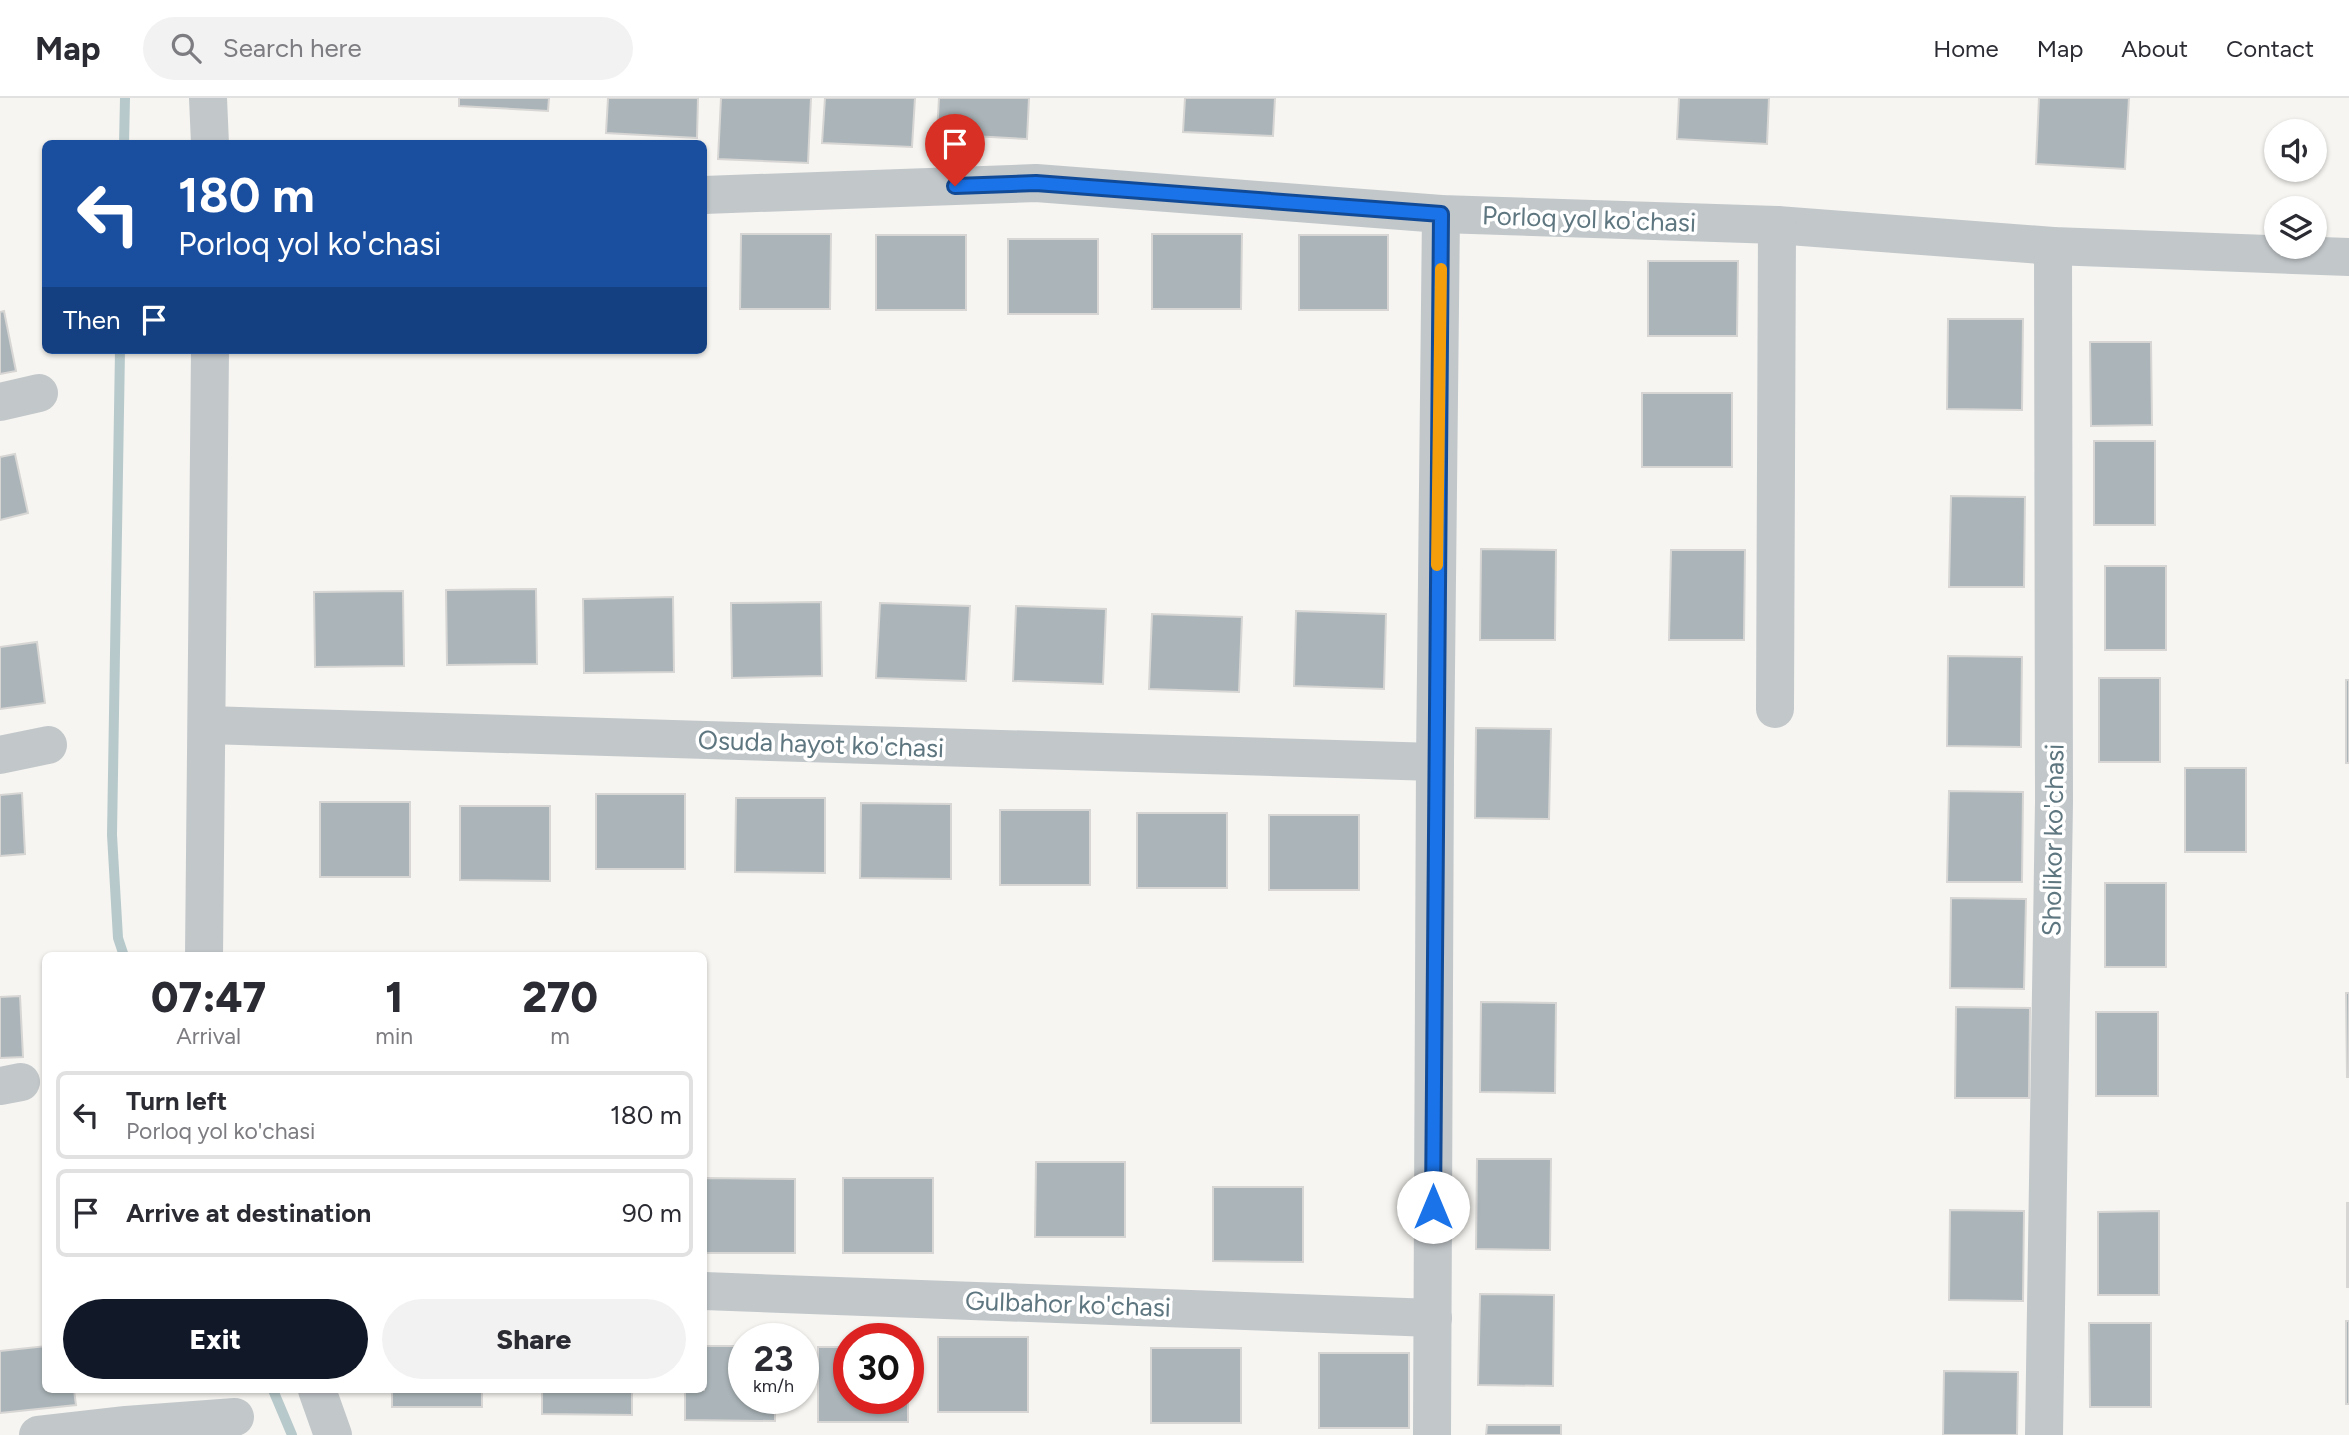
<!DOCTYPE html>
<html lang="en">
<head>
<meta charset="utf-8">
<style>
  :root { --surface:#fff; --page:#f2f2f3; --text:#2b2b33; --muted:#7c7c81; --line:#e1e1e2; --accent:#111827 }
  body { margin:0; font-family:Figtree,sans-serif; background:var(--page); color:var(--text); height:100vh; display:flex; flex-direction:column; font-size:26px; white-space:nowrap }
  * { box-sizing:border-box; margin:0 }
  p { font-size:23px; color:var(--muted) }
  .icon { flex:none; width:38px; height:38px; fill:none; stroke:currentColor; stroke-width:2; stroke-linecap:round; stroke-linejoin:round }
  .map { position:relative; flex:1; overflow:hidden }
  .side { position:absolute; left:42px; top:854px; width:665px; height:441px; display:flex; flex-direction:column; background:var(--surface); border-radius:10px; box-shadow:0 2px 5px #0004 }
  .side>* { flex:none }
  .top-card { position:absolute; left:42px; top:42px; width:665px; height:214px; border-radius:10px; box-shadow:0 2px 5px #0004; background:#1a4fa0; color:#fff; overflow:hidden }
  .controls { position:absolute; left:2264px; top:21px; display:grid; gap:14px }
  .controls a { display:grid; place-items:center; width:63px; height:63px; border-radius:50%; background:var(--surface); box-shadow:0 2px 5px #0004; font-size:35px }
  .speed { position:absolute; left:728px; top:1225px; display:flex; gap:14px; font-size:35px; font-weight:700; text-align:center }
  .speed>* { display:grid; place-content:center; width:91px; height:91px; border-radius:50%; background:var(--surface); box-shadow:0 2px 5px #0004; line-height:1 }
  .speed small { font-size:18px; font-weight:400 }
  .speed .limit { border:10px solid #d22; background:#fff; color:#111 }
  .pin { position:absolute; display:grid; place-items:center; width:60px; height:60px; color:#fff; margin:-72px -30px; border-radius:50% 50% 50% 0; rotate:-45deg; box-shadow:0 0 7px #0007 }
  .pin .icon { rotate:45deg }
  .me { position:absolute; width:77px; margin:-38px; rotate:0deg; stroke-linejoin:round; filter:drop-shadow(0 0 5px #0008) }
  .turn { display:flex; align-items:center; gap:24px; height:147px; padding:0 21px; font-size:32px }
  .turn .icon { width:91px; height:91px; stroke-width:2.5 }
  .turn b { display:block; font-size:49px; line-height:60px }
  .then { display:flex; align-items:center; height:66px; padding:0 21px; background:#0003; gap:14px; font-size:26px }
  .eta { display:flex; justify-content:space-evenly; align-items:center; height:119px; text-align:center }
  .eta b { font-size:42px; font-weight:800; line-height:49px }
  .action { display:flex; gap:14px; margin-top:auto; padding:14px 21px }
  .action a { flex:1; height:80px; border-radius:42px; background:var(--accent); color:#fff; font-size:28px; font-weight:800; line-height:80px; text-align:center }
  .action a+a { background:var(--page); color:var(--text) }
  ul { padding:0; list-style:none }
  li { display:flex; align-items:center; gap:21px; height:88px; margin:0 14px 10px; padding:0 7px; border:4px solid var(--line); border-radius:10px }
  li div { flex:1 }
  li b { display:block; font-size:26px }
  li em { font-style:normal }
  header { display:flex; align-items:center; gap:42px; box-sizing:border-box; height:98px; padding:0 35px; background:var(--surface); border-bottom:2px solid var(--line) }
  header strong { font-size:33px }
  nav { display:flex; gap:38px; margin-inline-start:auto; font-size:24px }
  .search { width:490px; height:63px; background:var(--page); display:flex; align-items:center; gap:18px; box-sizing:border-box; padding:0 24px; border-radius:38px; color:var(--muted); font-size:26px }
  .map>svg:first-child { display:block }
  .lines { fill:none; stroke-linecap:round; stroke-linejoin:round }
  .stream { stroke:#b8c9cb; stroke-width:10 }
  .building { fill:#abb5b9; stroke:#d7d6d4; stroke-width:2 }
  .minor { stroke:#c2c7ca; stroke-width:38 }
  .route-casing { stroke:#114b97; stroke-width:18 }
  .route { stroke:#1a73e8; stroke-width:12 }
  .slow { stroke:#f59e0b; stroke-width:12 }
  .labels { text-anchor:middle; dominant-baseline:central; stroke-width:7; stroke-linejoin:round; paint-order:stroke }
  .street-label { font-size:26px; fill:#5e767f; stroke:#fff }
</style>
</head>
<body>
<header>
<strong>Map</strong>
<div class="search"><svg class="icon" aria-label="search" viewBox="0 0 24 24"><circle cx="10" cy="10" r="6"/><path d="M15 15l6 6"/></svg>Search here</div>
<nav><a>Home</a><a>Map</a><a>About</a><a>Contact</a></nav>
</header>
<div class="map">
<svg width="2349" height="1337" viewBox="0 0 2349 1337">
  <rect width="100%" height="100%" fill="#f6f5f1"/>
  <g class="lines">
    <g class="stream">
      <polyline points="124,46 125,0"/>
      <polyline points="120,252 112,737 118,840 124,858"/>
      <polyline points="273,1292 292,1337"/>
    </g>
  </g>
  <g class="building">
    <polygon points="459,0 549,0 548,13 459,8"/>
    <polygon points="608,0 698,0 697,40 606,35"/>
    <polygon points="721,0 811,0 808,65 718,61"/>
    <polygon points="825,0 915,0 912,49 822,45"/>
    <polygon points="939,0 1029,0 1027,41 937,36"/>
    <polygon points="1185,0 1275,0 1273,38 1183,34"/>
    <polygon points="1679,0 1769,0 1767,46 1677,41"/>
    <polygon points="2039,0 2129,0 2125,71 2036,66"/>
    <polygon points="741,136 831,136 830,211 740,211"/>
    <polygon points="1152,136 1242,136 1241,211 1152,211"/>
    <rect x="876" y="137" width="90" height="75"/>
    <rect x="1299" y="137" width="89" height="75"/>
    <rect x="1008" y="141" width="90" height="75"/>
    <polygon points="1648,163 1738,163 1737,238 1648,238"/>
    <polygon points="4,213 16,273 0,276 0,214"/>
    <polygon points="1948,221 2023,221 2022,312 1947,311"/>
    <polygon points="2090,244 2151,244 2152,327 2091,328"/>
    <rect x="1642" y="295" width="90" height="74"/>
    <rect x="2094" y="343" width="61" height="84"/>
    <polygon points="15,356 28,415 0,422 0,359"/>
    <polygon points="1951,398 2025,399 2024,489 1949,489"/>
    <polygon points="1481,451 1556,452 1555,542 1480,542"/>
    <polygon points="1671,452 1745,452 1744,542 1669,542"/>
    <rect x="2105" y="468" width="61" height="84"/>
    <polygon points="536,491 537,566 447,567 446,492"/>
    <polygon points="403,493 404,568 315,569 314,494"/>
    <polygon points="673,499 674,574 584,575 583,501"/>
    <polygon points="821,504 822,578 732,580 731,505"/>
    <polygon points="880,505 970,508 966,583 876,580"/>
    <polygon points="1016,508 1106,511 1103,586 1013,583"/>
    <polygon points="1296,513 1386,516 1384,591 1294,588"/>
    <polygon points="1152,516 1242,519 1239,594 1149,591"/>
    <polygon points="37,544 45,605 0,611 0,549"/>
    <polygon points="1948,558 2022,559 2021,649 1947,648"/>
    <rect x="2099" y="580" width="61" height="84"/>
    <rect x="2346" y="582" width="3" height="83"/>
    <polygon points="1476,630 1551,631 1549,721 1475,720"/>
    <rect x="2185" y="670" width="61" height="84"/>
    <polygon points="1949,693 2023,694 2022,784 1947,784"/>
    <polygon points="22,695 25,756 0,758 0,697"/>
    <rect x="596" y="696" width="89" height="75"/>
    <polygon points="736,700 825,700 825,775 735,774"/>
    <rect x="320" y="704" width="90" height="75"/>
    <polygon points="861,705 951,706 951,781 860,780"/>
    <polygon points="460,708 550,708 550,783 460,782"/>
    <rect x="1000" y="712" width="90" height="75"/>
    <rect x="1137" y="715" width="90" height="75"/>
    <rect x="1269" y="717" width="90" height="75"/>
    <rect x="2105" y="785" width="61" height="84"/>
    <polygon points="1951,800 2026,801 2024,891 1950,890"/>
    <polygon points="2346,895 2349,895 2349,979 2347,979"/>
    <polygon points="20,898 23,959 0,960 0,899"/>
    <polygon points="1481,904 1556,905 1555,995 1480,994"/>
    <polygon points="1956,909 2030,910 2029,1000 1955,1000"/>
    <rect x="2096" y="914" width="62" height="84"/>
    <polygon points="1477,1061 1551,1061 1550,1152 1476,1151"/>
    <polygon points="1036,1064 1125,1064 1125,1139 1035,1139"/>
    <polygon points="706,1080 795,1081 795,1155 705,1155"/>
    <rect x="843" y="1080" width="90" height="75"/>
    <polygon points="1213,1089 1303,1089 1303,1164 1213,1163"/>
    <rect x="2347" y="1105" width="2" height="84"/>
    <polygon points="1950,1112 2024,1113 2023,1203 1949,1202"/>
    <polygon points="2159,1113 2159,1197 2098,1197 2098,1114"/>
    <polygon points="1480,1196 1554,1197 1553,1288 1478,1287"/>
    <rect x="2346" y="1223" width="3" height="83"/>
    <polygon points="2089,1225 2151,1225 2151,1309 2090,1309"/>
    <rect x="938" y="1239" width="90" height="75"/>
    <polygon points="46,1248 46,1292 74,1292 76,1307 0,1315 0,1253"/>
    <polygon points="704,1248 744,1248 744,1300 775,1300 775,1323 685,1322 685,1292 704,1292"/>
    <polygon points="818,1249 849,1249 849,1300 908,1300 908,1324 818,1324"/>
    <rect x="1151" y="1250" width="90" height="75"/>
    <rect x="1319" y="1255" width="90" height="75"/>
    <polygon points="1944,1273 2018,1274 2017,1337 1943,1337"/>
    <rect x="392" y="1292" width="90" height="17"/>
    <polygon points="542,1292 632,1292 632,1317 542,1316"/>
    <polygon points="1487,1327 1561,1327 1561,1337 1486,1337"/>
  </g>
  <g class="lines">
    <g class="minor">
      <polyline points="208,0 210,46"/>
      <polyline points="704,97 1036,85 1441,116 1777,127 2053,148 2349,159"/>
      <polyline points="0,304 39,295"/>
      <polyline points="1775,611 1777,127"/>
      <polyline points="207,627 1435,664"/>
      <polyline points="0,657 48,647"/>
      <polyline points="204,858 210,252"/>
      <polyline points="0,988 21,984"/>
      <polyline points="704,1193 1433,1220"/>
      <polyline points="317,1292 333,1337"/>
      <polyline points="38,1337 126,1327 235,1319"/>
      <polyline points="1432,1337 1435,664 1441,116"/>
      <polyline points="2044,1337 2054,704 2053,148"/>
    </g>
  </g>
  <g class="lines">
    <g class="route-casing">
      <polyline id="route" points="955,88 1036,85 1441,116 1433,1109"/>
    </g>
    <use href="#route" class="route"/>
    <polyline class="slow" points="1437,467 1441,171"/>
  </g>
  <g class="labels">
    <g class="street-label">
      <text transform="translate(1589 121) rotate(2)">Porloq yol ko'chasi</text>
      <text transform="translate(821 646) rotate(2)">Osuda hayot ko'chasi</text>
      <text transform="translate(2053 742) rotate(-89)">Sholikor ko'chasi</text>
      <text transform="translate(1068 1206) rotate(2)">Gulbahor ko'chasi</text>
    </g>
  </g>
</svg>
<div class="controls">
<a><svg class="icon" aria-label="sound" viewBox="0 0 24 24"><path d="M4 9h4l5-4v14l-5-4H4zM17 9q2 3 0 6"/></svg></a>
<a><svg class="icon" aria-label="layers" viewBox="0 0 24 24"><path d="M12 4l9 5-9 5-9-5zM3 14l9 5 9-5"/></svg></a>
</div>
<div class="speed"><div>23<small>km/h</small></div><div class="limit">30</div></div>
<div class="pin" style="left:955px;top:88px;background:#d93025"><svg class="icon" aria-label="arrive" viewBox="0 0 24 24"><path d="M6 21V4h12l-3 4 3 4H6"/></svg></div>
<svg class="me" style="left:1433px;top:1109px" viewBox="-20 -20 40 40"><circle r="19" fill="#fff"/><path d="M0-13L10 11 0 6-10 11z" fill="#1a73e8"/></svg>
<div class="top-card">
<div class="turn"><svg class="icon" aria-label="left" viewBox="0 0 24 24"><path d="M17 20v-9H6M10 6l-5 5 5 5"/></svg><div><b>180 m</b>Porloq yol ko'chasi</div></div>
<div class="then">Then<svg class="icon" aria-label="arrive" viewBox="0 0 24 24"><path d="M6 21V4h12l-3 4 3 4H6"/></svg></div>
</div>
<section class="side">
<div class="eta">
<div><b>07:47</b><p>Arrival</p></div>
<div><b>1</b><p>min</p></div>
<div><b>270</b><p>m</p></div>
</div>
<ul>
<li><svg class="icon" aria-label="left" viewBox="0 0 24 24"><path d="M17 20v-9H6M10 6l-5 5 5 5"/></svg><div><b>Turn left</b><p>Porloq yol ko'chasi</p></div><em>180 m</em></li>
<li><svg class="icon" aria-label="arrive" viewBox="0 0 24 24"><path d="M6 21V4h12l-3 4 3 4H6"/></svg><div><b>Arrive at destination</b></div><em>90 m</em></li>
</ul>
<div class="action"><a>Exit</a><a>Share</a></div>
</section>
</div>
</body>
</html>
